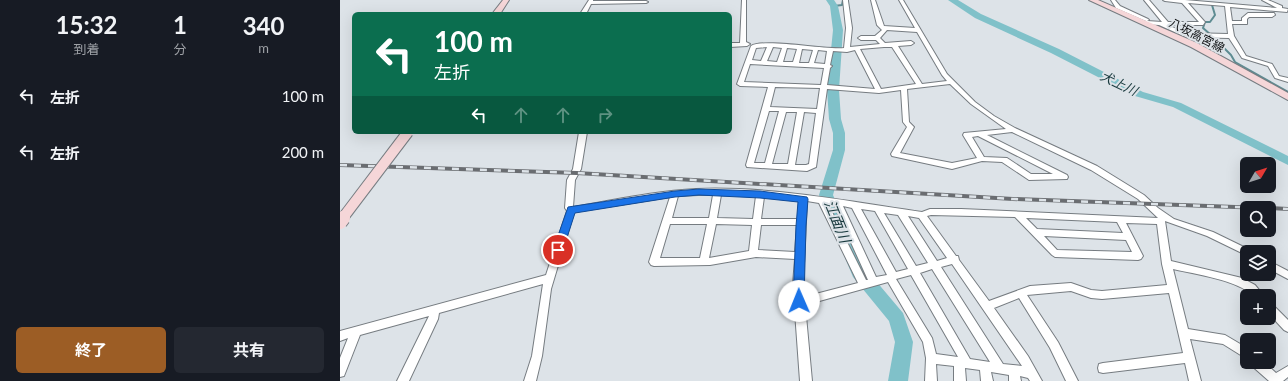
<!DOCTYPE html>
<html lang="ja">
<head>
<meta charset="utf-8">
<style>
  :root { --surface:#171b24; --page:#242831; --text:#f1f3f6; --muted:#9ea1a6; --accent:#9c5d25 }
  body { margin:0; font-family:Lato,"Noto Sans JP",sans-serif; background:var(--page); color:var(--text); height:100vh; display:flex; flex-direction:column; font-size:15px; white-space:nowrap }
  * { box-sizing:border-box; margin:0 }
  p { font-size:13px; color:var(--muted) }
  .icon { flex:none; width:22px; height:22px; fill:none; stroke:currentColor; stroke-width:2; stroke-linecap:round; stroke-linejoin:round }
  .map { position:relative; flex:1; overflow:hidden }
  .side { display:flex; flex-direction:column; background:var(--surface); width:340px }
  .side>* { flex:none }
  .top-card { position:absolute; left:12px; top:12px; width:380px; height:122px; border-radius:6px; box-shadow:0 4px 16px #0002; background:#0b6e4f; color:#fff; overflow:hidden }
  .needle { width:26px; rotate:51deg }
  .controls { position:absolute; left:900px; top:157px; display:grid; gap:8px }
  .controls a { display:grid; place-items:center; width:36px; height:36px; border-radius:6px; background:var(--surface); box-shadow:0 4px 16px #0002; font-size:20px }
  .pin { position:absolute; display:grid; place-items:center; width:34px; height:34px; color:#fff; margin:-17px; border:2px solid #fff; border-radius:50%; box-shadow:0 1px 4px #0007 }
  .me { position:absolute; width:44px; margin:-22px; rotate:359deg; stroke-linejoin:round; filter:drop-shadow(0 0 3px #0008) }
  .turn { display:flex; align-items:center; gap:14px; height:84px; padding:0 16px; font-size:18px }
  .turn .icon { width:52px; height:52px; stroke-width:2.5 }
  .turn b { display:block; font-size:28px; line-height:34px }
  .lanes { display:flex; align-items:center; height:38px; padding:0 16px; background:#0003; justify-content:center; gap:20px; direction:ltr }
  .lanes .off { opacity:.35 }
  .eta { display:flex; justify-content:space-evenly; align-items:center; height:68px; text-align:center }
  .eta b { font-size:24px; font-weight:700; line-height:28px }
  .button { display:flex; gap:8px; margin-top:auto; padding:8px 16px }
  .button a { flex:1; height:46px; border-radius:6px; background:var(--accent); color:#fff; font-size:16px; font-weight:700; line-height:46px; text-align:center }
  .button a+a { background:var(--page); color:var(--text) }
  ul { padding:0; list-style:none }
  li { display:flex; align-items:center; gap:12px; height:56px; padding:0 16px }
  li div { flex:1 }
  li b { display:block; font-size:15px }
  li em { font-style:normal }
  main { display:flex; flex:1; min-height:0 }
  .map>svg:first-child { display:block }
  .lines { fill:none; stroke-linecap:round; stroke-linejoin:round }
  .stream { stroke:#5e8c92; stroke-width:2 }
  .river { fill:#80c1c9; fill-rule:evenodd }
  .street-casing { stroke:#767c81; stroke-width:2 }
  .secondary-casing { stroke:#767c81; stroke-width:2 }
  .street { fill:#fff; fill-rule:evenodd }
  .secondary { fill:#f5d6d8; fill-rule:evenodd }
  .rail-casing { stroke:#6a6d71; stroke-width:4 }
  .rail { stroke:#dde3e8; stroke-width:2.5; stroke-dasharray:7; stroke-linecap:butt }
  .secondary-bridge-far1-casing { stroke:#767c81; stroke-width:12; stroke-linecap:butt }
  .secondary-bridge-casing { stroke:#767c81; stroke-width:16; stroke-linecap:butt }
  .secondary-bridge-far1 { stroke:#f5d6d8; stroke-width:10 }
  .secondary-bridge { stroke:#f5d6d8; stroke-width:14 }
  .route { fill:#1a73e8; stroke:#114b97 }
  .labels { text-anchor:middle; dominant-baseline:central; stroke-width:4; stroke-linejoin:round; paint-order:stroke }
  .far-street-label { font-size:12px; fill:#0f1113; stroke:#dde3e8 }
  .far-water-label { font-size:13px; font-style:italic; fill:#18393d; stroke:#dde3e8 }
  .water-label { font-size:15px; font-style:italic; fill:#18393d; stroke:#dde3e8 }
</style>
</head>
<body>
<main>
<section class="side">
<div class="eta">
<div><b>15:32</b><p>到着</p></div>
<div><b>1</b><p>分</p></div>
<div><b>340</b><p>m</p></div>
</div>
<ul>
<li><svg class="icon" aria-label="left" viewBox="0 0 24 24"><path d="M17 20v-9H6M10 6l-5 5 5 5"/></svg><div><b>左折</b></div><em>100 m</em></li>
<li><svg class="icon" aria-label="left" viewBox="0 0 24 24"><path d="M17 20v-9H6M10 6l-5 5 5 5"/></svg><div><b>左折</b></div><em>200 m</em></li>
</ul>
<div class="button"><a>終了</a><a>共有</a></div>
</section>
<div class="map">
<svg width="948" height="381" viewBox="0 0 948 381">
  <rect width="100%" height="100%" fill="#dde3e8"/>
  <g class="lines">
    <g class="stream">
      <polyline points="494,6 502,5 503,0"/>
      <polyline points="871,35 863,28 865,22 870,22 875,15 872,5"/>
      <polyline points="873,37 891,55 895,62 948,92"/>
    </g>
    <g class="river">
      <polygon points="486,0 494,0 498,6 503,30 499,90 501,119 505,133 505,150 493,195 525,268 563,313 573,342 568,381 548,381 555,342 549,321 513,277 479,195 493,150 493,133 489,119 487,90 493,30 490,6"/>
      <polygon points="608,0 618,0 641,14 719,49 803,92 841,103 948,156 948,165 833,107 795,96 711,53 635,18"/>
    </g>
    <g class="street-casing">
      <g id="street">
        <polygon points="249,0 253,0 253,1 306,1 308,2 306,3 251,4 246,14 240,14"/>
        <polygon points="402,0 406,0 406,42 410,44 407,46 390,47 390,43 400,43"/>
        <path d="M503,0h5v1l4,27 -2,19 30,-3 -4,-4h-15l-3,-2 3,-2h14l7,-6 -5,-5 -6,-25h4l9,26 31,2 -16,-28h4l44,74 28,28 19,14 21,12 82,38 47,29 14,13 16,11 39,13 37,18 1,2h-4v4l-3,-2 -37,-18 -42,-15 6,40 71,17 13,7 9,11h-11c-14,-16 -59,-22 -80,-27l15,60 37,6 22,13v11l-24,-15 -33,-5 11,42h-12l-4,-18 -82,10 -4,-1 -1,-4 1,-4 4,-1 80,-10 -14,-60 -67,6 -11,-1 -20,-7 -44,4 31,47 20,39h-12l-16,-33 -31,-50 -25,10 34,48 14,25h-12l-2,-3 -8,-2 1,5h-12v-6l-18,-3 2,9h-12l-1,-11 -15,-2 1,13h-12v-15l-18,-2 1,17h-12l1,-23 -3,-16 -35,-60 -83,23 7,76h-12l-7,-97 2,-25 -39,-2 -46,8 -56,1 -3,-1 -2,-3 21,-65 -96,15 -23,77 -9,67 -6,25h-12l8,-25 11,-72 -104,29 -1,6 -29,62h-12l32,-65 -69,19 -16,41 -4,1v-19l8,-20 -8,3v-10l206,-56 21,-64 -2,-3 2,-28 6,-11 6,-37h8l-6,37 -6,11 -2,27c41,-7 82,-16 123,-18 75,-3 151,12 226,23l8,-3h31l197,9 -20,-19 -47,-29 -79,-38 -25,3 80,40 1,2 -1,2 -38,1 -27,-18 -20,-1 -30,8 -60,-13 -1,-2 16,-27 -4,-5 -2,-32 -22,3 -52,-4 -11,78 -9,4 -60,-4 -1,-2 22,-78 -28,-1 -3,-2 14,-38c13,-8 74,4 93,2l2,-20zM547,30l30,2 25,43 5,6 -25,3 -24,-38 13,-1 3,-2 -3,-2 -26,2 -5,-5zM427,47l-6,14 -9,-1 4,-12zM433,47l9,1 -5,14 -10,-1zM544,47h8l24,37 -35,5 -21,-40zM447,48l10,1 -4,13h-10zM462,49l11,1 -4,13h-10zM478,50l9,1 -2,13 -11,-1zM515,50l20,39 -48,-4 3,-17 2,-2 -2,-1 3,-14 14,1zM410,64l74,4 -3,17 -77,-3zM610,84l21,20 35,25 -42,4 -1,2 14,23 -25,5 -52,-10 14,-26 -5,-5 -2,-33zM435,87l45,1 -3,21 -47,-2zM429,111h10l-14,52h-11zM446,112h11l-9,52h-16zM464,112l12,1 -7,51 -3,1h-11zM638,136l75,38h-22l-24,-16 -23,-1 -12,-20zM358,195h15l-4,23h-37l6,-22zM381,195l35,1 -3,23 -36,-1zM424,197l35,4 -1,18h-37zM467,201l12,2 39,80 -54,14 -1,-13zM488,204l6,1 34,75h-2zM503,206l9,2 35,67 -11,2zM521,209l14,2 33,58 -12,3zM544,213l14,2 30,48 -12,3zM591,215l84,2 37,38 3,2 83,3 3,-1 2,-3 -17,-33 31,1 5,40 5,21 -65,6 -11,-1 -20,-7 -41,3 -41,15 -30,-41 -1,-4h-2l-29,-40zM568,216l11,2 28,40 -10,3zM686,218l91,4 6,11 -86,-4zM330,224h37l-7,34h-40zM376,224l36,1 -3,26 -40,7zM421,225h36l-2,27 -37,-2zM704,236l82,4 6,12 -75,-2zM612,264l70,102 -19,-2 -62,-97zM592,269l58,93 -20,-3 -50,-86zM571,275l47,82 -22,-3 -4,-16 -36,-59z"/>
        <path d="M771,0h4l5,6 28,13 1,1 -2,1 15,1 -18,-22h5l19,22h31l-17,-19 -17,-2 -2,-1h22l92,8 -15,-8h6l14,6v2l6,1 -1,3 -57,-5 2,14h10v-3l6,-5h26l1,2 -3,2h-23l-2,2v5h-15l2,12 12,20 26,8 7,12 9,2v4l-13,-4 -7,-12 -26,-8 -13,-20 -43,-1 -27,-12 -15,-1 -1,-1 3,-2 -30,-13zM848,3l37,3 3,28 -41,-1 -20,-8h36l2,-3 -1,-1z"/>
        <polygon points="929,261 948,271 948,279 929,269"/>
        <polygon points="929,303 932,304 948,320 948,332 944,330 929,314"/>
        <polygon points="911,362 924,362 936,373 948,366 948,377 943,381 929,381 912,366"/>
      </g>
    </g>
    <g class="secondary-casing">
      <g id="secondary">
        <polygon points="163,0 169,0 160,14 152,14"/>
        <polygon points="749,0 758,0 857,43 948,93 948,100 851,47"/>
      </g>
    </g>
    <use href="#street" class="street"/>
    <use href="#secondary" class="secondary"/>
    <g class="rail-casing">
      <g id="rail">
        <polyline points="0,165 237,173 673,199 923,208"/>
        <polyline points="929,208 948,209"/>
      </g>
    </g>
    <use href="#rail" class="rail"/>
    <g class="secondary-bridge-far1-casing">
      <polyline id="secondary-bridge-far1" points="2,219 68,132"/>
    </g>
    <g class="secondary-bridge-casing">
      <polyline id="secondary-bridge" points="0,222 3,218"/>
    </g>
    <use href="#secondary-bridge-far1" class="secondary-bridge-far1"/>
    <use href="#secondary-bridge" class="secondary-bridge"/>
  </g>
  <polygon class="route" points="359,189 420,191 467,197 468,199 466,226 464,301 463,304 459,306 455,304 453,301 456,226 458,202 420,198 359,195 335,197 235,213 222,253 214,253 213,250 228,207 335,191"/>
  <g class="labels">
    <g class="far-street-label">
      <text transform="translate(857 35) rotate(27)">八坂高宮線</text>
    </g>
    <g class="far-water-label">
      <text transform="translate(779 83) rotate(26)">犬上川</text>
    </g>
    <g class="water-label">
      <text transform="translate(498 221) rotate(68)">江面川</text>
    </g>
  </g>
</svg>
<div class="controls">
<a><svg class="needle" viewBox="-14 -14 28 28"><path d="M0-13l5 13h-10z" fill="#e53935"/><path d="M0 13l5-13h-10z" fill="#9ea1a6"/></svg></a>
<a><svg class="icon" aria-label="search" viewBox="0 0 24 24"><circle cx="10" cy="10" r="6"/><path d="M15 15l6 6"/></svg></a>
<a><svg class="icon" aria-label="layers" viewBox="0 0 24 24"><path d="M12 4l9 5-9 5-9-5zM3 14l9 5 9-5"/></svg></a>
<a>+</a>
<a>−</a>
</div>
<div class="pin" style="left:218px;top:250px;background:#d93025"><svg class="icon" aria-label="arrive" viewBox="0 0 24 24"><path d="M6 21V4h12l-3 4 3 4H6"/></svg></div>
<svg class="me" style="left:459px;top:301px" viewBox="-20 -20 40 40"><circle r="19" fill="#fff"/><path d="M0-13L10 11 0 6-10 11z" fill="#1a73e8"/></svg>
<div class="top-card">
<div class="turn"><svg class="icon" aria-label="left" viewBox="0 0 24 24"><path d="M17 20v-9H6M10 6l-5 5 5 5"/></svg><div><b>100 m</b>左折</div></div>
<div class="lanes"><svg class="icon" aria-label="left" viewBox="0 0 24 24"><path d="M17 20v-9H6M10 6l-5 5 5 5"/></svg><svg class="icon off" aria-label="ahead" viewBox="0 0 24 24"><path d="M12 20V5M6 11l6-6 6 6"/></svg><svg class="icon off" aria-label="ahead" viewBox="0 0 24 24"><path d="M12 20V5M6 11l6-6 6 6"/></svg><svg class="icon off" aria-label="right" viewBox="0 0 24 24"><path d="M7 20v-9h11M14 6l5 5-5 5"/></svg></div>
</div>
</div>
</main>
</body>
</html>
